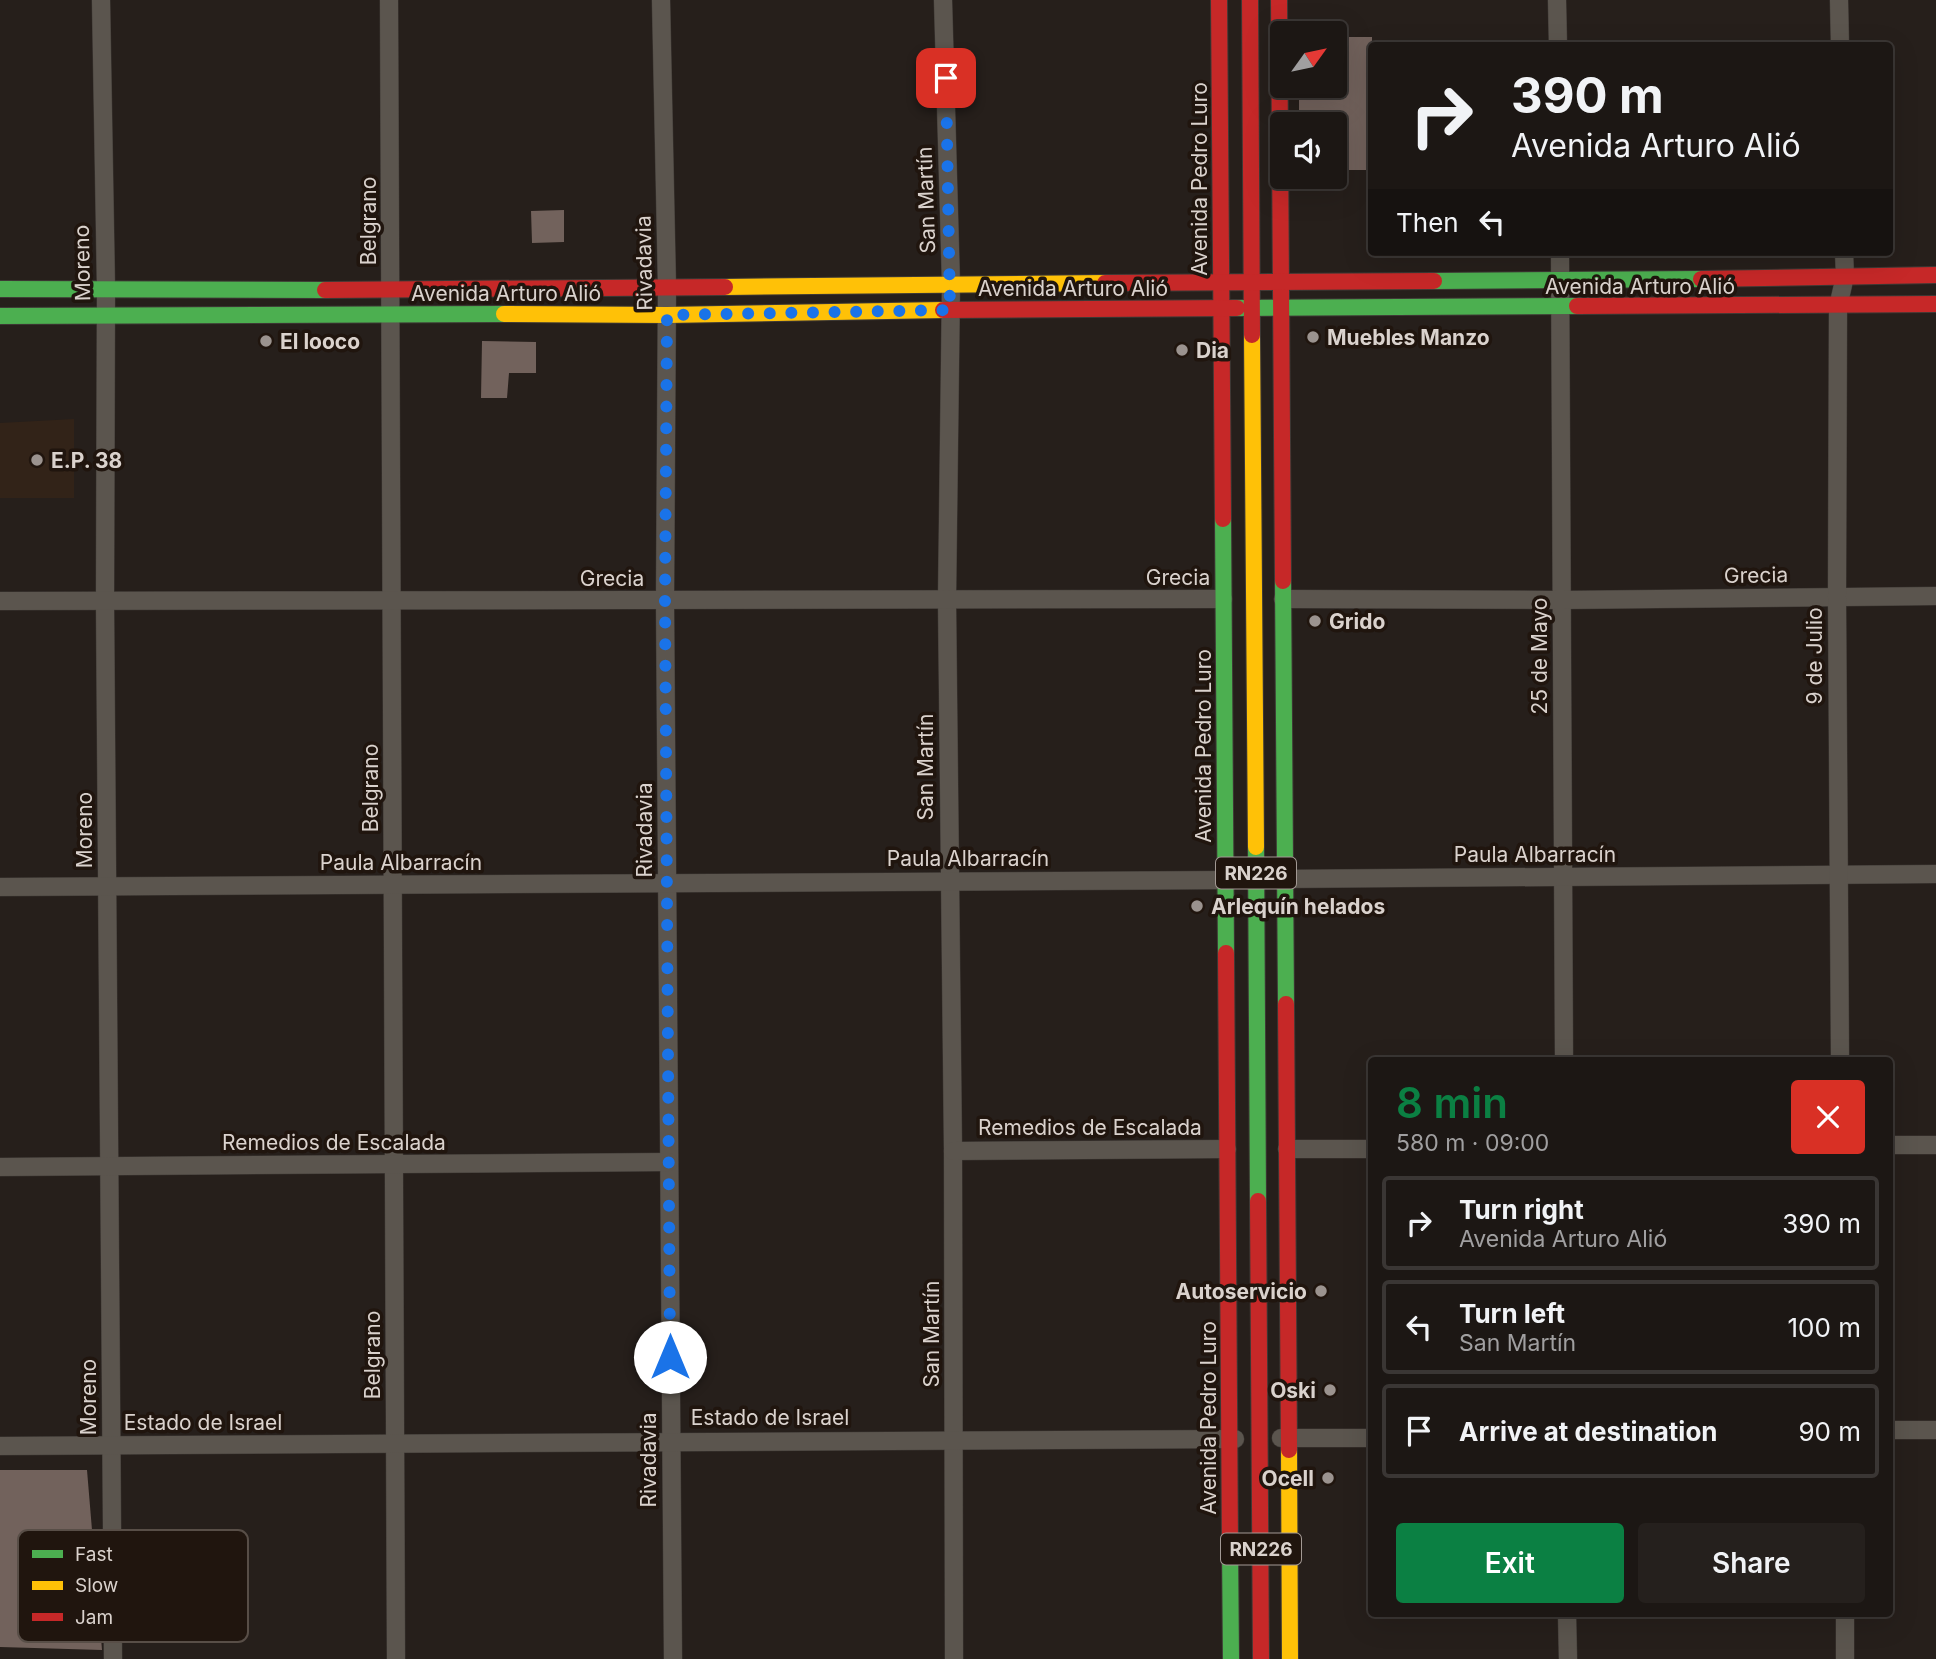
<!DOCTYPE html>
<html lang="en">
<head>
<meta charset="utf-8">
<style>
  :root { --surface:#1c1714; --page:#25201d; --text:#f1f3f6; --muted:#a09fa0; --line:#3a3634; --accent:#0b8043 }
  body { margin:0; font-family:Inter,sans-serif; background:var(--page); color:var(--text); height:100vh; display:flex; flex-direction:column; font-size:26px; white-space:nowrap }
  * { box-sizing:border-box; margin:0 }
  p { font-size:23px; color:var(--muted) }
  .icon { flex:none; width:38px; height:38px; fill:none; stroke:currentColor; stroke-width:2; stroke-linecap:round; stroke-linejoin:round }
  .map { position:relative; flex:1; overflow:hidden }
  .details { position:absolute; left:1368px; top:1057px; width:525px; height:560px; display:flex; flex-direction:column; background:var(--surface); border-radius:7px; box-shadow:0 7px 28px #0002,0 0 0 2px var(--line) }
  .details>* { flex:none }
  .guide { position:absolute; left:1368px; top:42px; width:525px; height:214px; border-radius:7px; box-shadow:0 7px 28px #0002,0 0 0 2px var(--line); background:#1c1714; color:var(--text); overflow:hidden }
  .needle { width:46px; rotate:57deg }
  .buttons { position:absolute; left:1270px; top:21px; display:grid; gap:14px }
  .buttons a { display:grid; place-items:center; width:77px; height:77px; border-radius:7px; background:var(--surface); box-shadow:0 7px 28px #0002,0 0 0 2px var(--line); font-size:35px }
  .pin { position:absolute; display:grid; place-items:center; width:60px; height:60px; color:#fff; margin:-30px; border-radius:14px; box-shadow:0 4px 10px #0006 }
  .me { position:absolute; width:77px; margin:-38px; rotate:0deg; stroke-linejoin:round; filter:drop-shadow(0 0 5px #0008) }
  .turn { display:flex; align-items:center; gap:24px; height:147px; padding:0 28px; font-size:32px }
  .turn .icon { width:91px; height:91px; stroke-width:2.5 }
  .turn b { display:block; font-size:49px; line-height:60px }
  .then { display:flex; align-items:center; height:66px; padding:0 28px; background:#0003; gap:14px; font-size:26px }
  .round { display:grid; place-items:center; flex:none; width:74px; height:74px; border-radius:7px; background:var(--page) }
  .summary { display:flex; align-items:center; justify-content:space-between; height:119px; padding:0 28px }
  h1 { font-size:42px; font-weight:600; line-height:52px; color:var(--accent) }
  .button { display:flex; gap:14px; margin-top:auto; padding:14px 28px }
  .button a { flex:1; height:80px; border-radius:7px; background:var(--accent); color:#fff; font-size:28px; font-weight:600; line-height:80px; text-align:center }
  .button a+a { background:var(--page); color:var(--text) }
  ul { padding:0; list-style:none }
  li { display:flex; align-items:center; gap:21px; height:94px; margin:0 14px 10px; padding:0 14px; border:4px solid var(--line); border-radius:7px }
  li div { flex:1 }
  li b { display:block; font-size:26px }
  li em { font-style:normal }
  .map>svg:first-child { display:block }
  .built { fill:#322318 }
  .building { fill:#72625c }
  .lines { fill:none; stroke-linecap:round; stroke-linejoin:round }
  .street-casing { stroke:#3e3935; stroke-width:19 }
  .fast-casing { stroke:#3e3935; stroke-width:18 }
  .slow-casing { stroke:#3e3935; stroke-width:18 }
  .jam-casing { stroke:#3e3935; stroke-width:18 }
  .street { stroke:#5b554e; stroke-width:18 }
  .fast { stroke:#4caf50; stroke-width:16 }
  .slow { stroke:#ffc107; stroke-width:16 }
  .jam { stroke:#c62828; stroke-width:16 }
  .route { stroke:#1a73e8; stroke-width:12; stroke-dasharray:0 21.6 }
  .poi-dot { fill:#9b938f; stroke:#20150e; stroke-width:2.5 }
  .labels { text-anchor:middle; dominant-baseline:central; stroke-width:7; stroke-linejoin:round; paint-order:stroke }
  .shield { fill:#20150e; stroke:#a29994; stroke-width:2 }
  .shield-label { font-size:19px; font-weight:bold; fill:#dad2cd }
  .street-label { font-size:21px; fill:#dad2cd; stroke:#20150e }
  .poi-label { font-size:21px; font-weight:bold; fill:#dad2cd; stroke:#20150e; text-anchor:start }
  .key { fill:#20150e; stroke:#584e47; stroke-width:2 }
  .key-label { font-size:19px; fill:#dad2cd }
</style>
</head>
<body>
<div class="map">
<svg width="1936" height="1659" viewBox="0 0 1936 1659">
  <rect width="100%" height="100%" fill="#261f1b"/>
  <polygon class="built" points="74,419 74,498 0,498 0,423"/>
  <g class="building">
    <polygon points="1335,37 1372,37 1372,170 1335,170 1335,124 1299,124 1299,86 1335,86"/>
    <polygon points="564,210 564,242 532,243 531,211"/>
    <polygon points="482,341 536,342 536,373 509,373 507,398 481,398"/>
    <polygon points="0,1470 87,1470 102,1650 0,1647"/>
  </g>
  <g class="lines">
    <g class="street-casing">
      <g id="street">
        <polyline points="101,0 106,288 105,601 113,1659"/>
        <polyline points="389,0 396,1659"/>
        <polyline points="661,0 667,287 665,601 673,1659"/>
        <polyline points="943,0 951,284 947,600 953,1151 954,1659"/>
        <polyline points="1557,0 1558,46"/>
        <polyline points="1839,0 1840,46"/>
        <polyline points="1560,252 1564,1060"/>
        <polyline points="1283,599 1561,600 1936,596"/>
        <polyline points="0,601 1223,599"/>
        <polyline points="1277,879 1936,874"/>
        <polyline points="0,887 1232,880"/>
        <polyline points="1840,1060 1837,597 1838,307 1845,276 1844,252"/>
        <polyline points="1890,1145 1936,1145"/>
        <polyline points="1287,1149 1372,1149"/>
        <polyline points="953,1151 1227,1149"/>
        <polyline points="0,1167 669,1162"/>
        <polyline points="1890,1430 1936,1430"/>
        <polyline points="1281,1438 1372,1438"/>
        <polyline points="0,1446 1235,1439"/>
        <polyline points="1567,1614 1568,1659"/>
        <polyline points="1845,1614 1845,1659"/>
      </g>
    </g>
    <g class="fast-casing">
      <g id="fast">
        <polyline points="1434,281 1701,279"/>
        <polyline points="0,289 325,290"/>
        <polyline points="1237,308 1577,306"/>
        <polyline points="0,316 504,314"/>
        <polyline points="1223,519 1226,953"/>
        <polyline points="1283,581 1286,1004"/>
        <polyline points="1256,847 1258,1201"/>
        <polyline points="1230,1548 1231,1659"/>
      </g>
    </g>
    <g class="slow-casing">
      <g id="slow">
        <polyline points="725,287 1105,283"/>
        <polyline points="504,314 667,315 943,310"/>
        <polyline points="1252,335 1256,847"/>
        <polyline points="1289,1450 1290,1659"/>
      </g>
    </g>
    <g class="jam-casing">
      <g id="jam">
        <polyline points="1219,0 1223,519"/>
        <polyline points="1250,0 1252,335"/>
        <polyline points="1279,0 1283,581"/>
        <polyline points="1701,279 1936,275"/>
        <polyline points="1105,283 1434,281"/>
        <polyline points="325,290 725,287"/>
        <polyline points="1577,306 1936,304"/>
        <polyline points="943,310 1237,308"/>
        <polyline points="1226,953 1230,1548"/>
        <polyline points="1286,1004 1289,1450"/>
        <polyline points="1258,1201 1261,1659"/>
      </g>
    </g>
    <use href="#street" class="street"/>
    <use href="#fast" class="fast"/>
    <use href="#slow" class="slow"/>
    <use href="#jam" class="jam"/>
  </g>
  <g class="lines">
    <polyline class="route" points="670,1357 665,601 667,315 950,310 946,78"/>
  </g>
  <g class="poi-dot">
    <circle cx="1313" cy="337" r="7"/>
    <circle cx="266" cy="341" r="7"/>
    <circle cx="1182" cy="350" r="7"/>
    <circle cx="37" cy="460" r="7"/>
    <circle cx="1315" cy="621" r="7"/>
    <circle cx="1197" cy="906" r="7"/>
    <circle cx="1321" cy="1291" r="7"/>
    <circle cx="1330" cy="1390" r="7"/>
    <circle cx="1328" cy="1478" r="7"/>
  </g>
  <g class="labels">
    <g class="shield">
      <rect x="1216" y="857.5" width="80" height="31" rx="5"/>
      <rect x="1221" y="1533.5" width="80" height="31" rx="5"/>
    </g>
    <g class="shield-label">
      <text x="1256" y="873">RN226</text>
      <text x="1261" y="1549">RN226</text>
    </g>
    <g class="street-label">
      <text transform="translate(1199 179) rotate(-90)">Avenida Pedro Luro</text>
      <text transform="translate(926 200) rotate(-92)">San Martín</text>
      <text transform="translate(368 221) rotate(-90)">Belgrano</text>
      <text transform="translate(82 263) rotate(-91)">Moreno</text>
      <text transform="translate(644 263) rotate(-91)">Rivadavia</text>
      <text x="1640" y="286">Avenida Arturo Alió</text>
      <text x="1073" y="288">Avenida Arturo Alió</text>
      <text x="506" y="293">Avenida Arturo Alió</text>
      <text transform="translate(1756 575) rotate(-1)">Grecia</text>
      <text x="1178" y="577">Grecia</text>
      <text x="612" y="578">Grecia</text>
      <text transform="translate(1539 656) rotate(-90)">25 de Mayo</text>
      <text transform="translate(1814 656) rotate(-90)">9 de Julio</text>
      <text transform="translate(1203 746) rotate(-90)">Avenida Pedro Luro</text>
      <text transform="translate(925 767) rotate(-90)">San Martín</text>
      <text transform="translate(370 788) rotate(-90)">Belgrano</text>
      <text transform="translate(84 830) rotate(-90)">Moreno</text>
      <text transform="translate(644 830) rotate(-90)">Rivadavia</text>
      <text x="1535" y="854">Paula Albarracín</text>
      <text x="968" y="858">Paula Albarracín</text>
      <text x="401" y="862">Paula Albarracín</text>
      <text x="1090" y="1127">Remedios de Escalada</text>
      <text x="334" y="1142">Remedios de Escalada</text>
      <text transform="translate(931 1334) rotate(-90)">San Martín</text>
      <text transform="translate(372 1355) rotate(-90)">Belgrano</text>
      <text transform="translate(88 1397) rotate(-90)">Moreno</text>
      <text x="770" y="1417">Estado de Israel</text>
      <text transform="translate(1208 1418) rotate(-90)">Avenida Pedro Luro</text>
      <text x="203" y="1422">Estado de Israel</text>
      <text transform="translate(648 1460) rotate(-90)">Rivadavia</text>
    </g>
    <g class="poi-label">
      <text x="1327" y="337">Muebles Manzo</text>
      <text x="280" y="341">El looco</text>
      <text x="1196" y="350">Dia</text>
      <text x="51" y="460">E.P. 38</text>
      <text x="1329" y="621">Grido</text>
      <text x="1211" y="906">Arlequín helados</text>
      <text x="1307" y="1291" text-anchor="end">Autoservicio</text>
      <text x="1316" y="1390" text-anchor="end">Oski</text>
      <text x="1314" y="1478" text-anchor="end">Ocell</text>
    </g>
  </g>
  <rect x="18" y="1530" width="230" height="112" rx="10" class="key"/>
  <rect x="32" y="1550" width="31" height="8" fill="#4caf50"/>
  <rect x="32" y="1581" width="31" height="9" fill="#ffc107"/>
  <rect x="32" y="1613" width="31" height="8" fill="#c62828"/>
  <g class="key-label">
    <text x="75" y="1561">Fast</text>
    <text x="75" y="1592">Slow</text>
    <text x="75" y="1624">Jam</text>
  </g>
</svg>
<div class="buttons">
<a><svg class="needle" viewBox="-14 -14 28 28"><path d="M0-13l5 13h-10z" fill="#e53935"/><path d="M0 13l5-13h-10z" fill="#a09fa0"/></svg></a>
<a><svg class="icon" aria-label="sound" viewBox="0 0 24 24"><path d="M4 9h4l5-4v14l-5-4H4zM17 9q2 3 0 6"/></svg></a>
</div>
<div class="pin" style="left:946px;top:78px;background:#d93025"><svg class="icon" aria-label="arrive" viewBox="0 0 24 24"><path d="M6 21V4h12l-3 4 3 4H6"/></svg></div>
<svg class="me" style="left:670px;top:1357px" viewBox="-20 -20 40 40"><circle r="19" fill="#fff"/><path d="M0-13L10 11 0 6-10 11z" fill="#1a73e8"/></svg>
<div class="guide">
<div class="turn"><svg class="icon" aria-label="right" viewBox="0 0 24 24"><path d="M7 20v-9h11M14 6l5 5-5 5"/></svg><div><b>390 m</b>Avenida Arturo Alió</div></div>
<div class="then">Then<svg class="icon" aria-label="left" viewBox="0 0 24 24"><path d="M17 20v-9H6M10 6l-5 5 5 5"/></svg></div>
</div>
<section class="details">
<div class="summary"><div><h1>8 min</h1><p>580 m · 09:00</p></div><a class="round" style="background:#d93025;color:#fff"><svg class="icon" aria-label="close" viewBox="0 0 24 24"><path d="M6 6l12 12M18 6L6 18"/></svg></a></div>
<ul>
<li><svg class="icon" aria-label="right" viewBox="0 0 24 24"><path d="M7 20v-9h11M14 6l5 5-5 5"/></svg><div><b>Turn right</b><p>Avenida Arturo Alió</p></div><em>390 m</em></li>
<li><svg class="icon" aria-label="left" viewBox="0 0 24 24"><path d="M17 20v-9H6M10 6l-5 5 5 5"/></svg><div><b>Turn left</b><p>San Martín</p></div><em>100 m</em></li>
<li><svg class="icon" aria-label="arrive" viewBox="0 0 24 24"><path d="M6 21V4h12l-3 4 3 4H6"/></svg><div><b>Arrive at destination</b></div><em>90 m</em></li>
</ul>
<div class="button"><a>Exit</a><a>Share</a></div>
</section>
</div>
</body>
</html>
